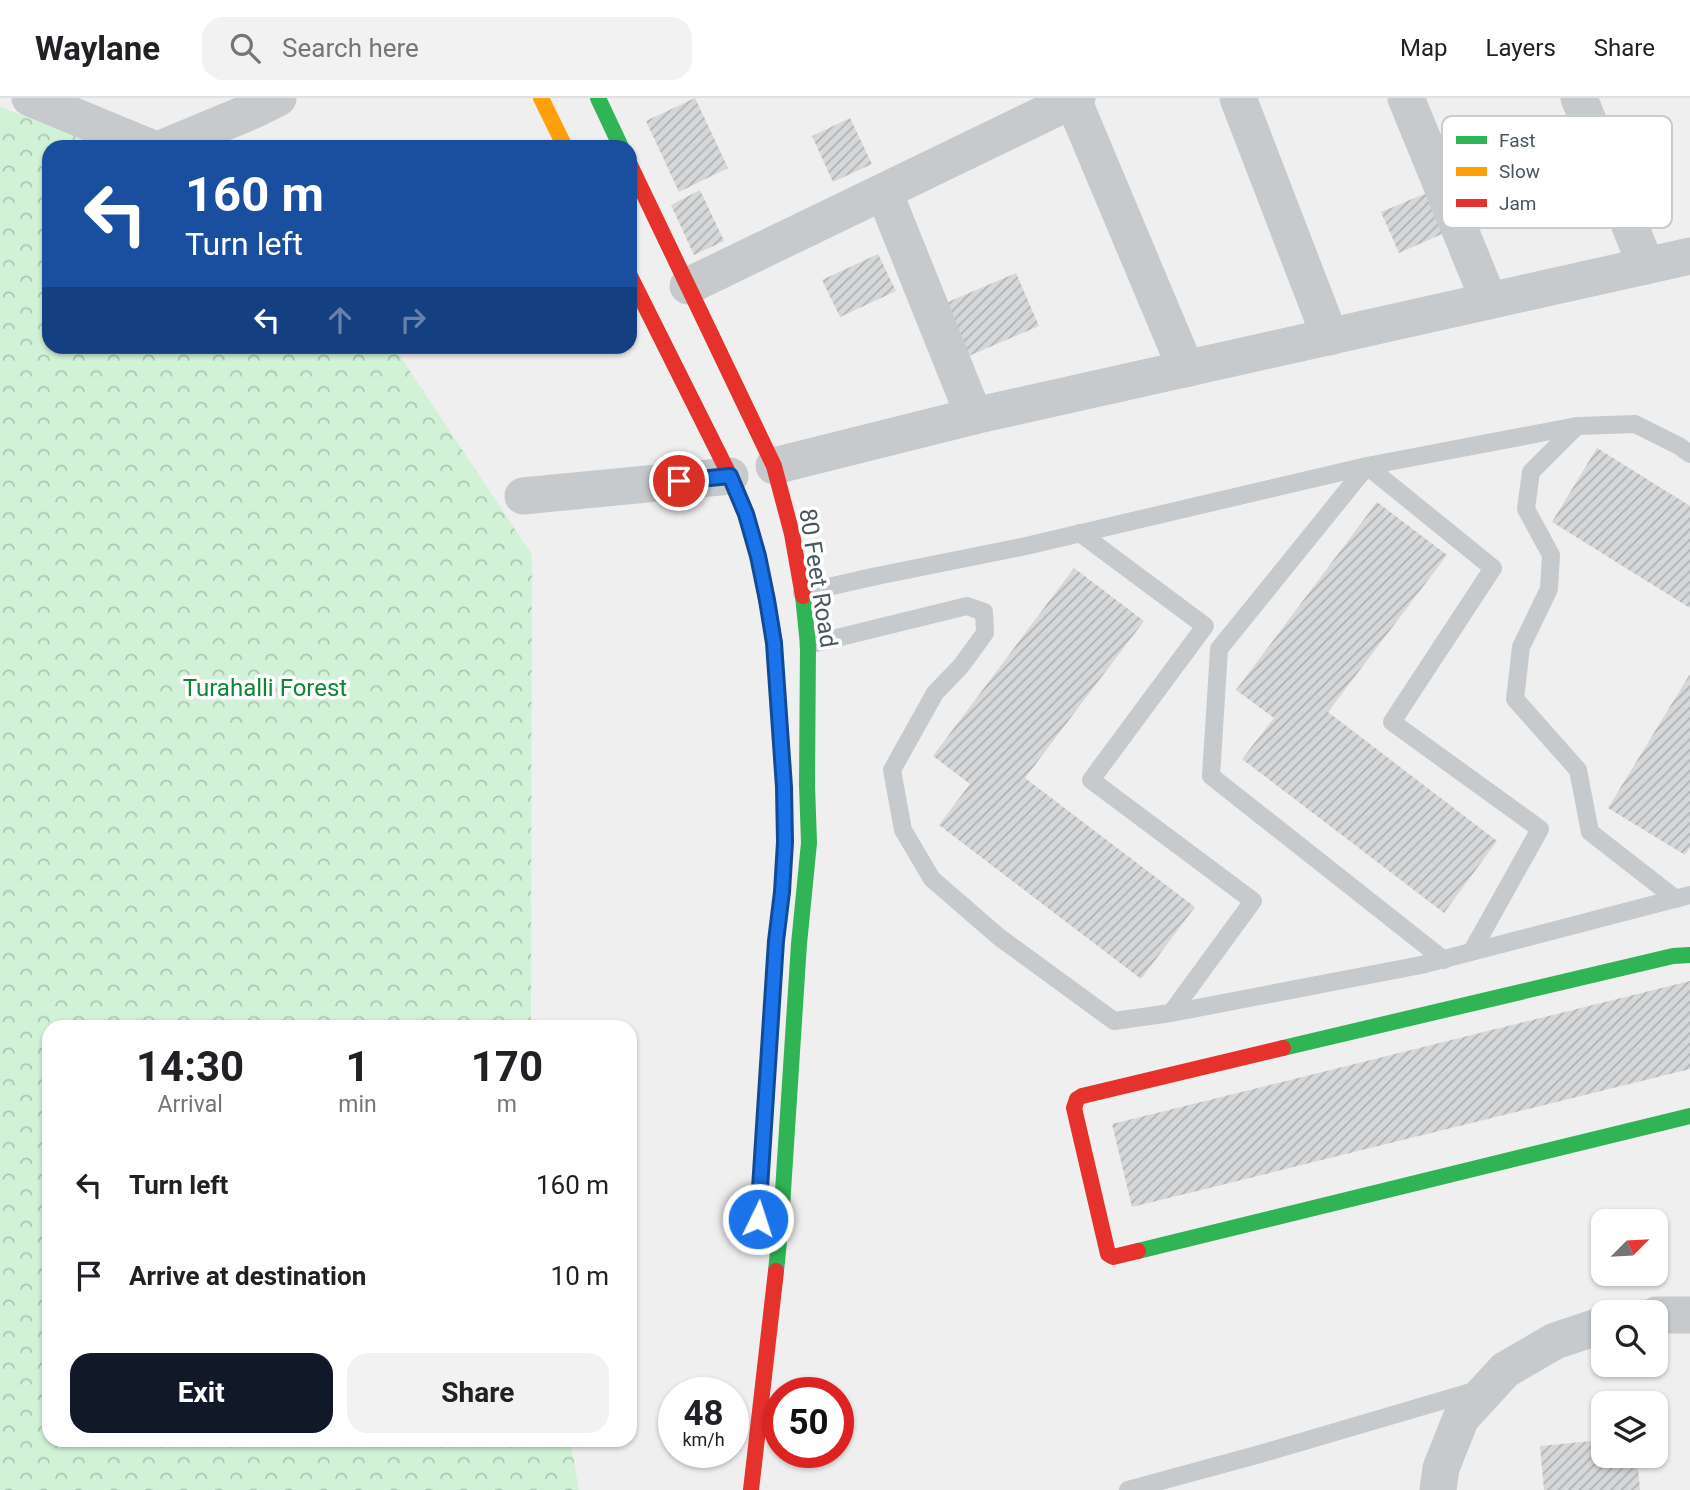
<!DOCTYPE html>
<html lang="en">
<head>
<meta charset="utf-8">
<style>
  :root { --surface:#fff; --page:#f2f2f2; --text:#202124; --muted:#757577; --line:#e0e0e0; --accent:#111827 }
  body { margin:0; font-family:Roboto,sans-serif; background:var(--page); color:var(--text); height:100vh; display:flex; flex-direction:column; font-size:26px; white-space:nowrap }
  * { box-sizing:border-box; margin:0 }
  p { font-size:23px; color:var(--muted) }
  .icon { flex:none; width:38px; height:38px; fill:none; stroke:currentColor; stroke-width:2; stroke-linecap:round; stroke-linejoin:round }
  .map { position:relative; flex:1; overflow:hidden }
  .panel { position:absolute; left:42px; top:922px; width:595px; height:427px; display:flex; flex-direction:column; background:var(--surface); border-radius:21px; box-shadow:0 2px 5px #0004 }
  .panel>* { flex:none }
  .top-card { position:absolute; left:42px; top:42px; width:595px; height:214px; border-radius:21px; box-shadow:0 2px 5px #0004; background:#1a4fa0; color:#fff; overflow:hidden }
  .needle { width:46px; rotate:66deg }
  .tools { position:absolute; left:1591px; top:1111px; display:grid; gap:14px }
  .tools a { display:grid; place-items:center; width:77px; height:77px; border-radius:14px; background:var(--surface); box-shadow:0 2px 5px #0004; font-size:35px }
  .speed { position:absolute; left:658px; top:1279px; display:flex; gap:14px; font-size:35px; font-weight:700; text-align:center }
  .speed>* { display:grid; place-content:center; width:91px; height:91px; border-radius:50%; background:var(--surface); box-shadow:0 2px 5px #0004; line-height:1 }
  .speed small { font-size:18px; font-weight:400 }
  .speed .limit { border:10px solid #d22; background:#fff; color:#111 }
  .pin { position:absolute; display:grid; place-items:center; width:60px; height:60px; color:#fff; margin:-30px; border:4px solid #fff; border-radius:50%; box-shadow:0 2px 7px #0007 }
  .me { position:absolute; width:77px; margin:-38px; rotate:4deg; stroke-linejoin:round; filter:drop-shadow(0 0 5px #0008) }
  .turn { display:flex; align-items:center; gap:24px; height:147px; padding:0 28px; font-size:32px }
  .turn .icon { width:91px; height:91px; stroke-width:2.5 }
  .turn b { display:block; font-size:49px; line-height:60px }
  .lanes { display:flex; align-items:center; height:66px; padding:0 28px; background:#0003; justify-content:center; gap:35px; direction:ltr }
  .lanes .off { opacity:.35 }
  .eta { display:flex; justify-content:space-evenly; align-items:center; height:119px; text-align:center }
  .eta b { font-size:42px; font-weight:700; line-height:49px }
  .primary-button { display:flex; gap:14px; margin-top:auto; padding:14px 28px }
  .primary-button a { flex:1; height:80px; border-radius:21px; background:var(--accent); color:#fff; font-size:28px; font-weight:700; line-height:80px; text-align:center }
  .primary-button a+a { background:var(--page); color:var(--text) }
  ul { padding:0; list-style:none }
  li { display:flex; align-items:center; gap:21px; height:91px; padding:0 28px }
  li div { flex:1 }
  li b { display:block; font-size:26px }
  li em { font-style:normal }
  header { display:flex; align-items:center; gap:42px; box-sizing:border-box; height:98px; padding:0 35px; background:var(--surface); border-bottom:2px solid var(--line) }
  header strong { font-size:33px }
  nav { display:flex; gap:38px; margin-inline-start:auto; font-size:24px }
  .search { width:490px; height:63px; background:var(--page); display:flex; align-items:center; gap:18px; box-sizing:border-box; padding:0 24px; border-radius:21px; color:var(--muted); font-size:26px }
  .map>svg:first-child { display:block }
  .forest { fill:url(#forest-crowns) }
  .building { fill:url(#building-hatch) }
  .lines { fill:none; stroke-linecap:round; stroke-linejoin:round }
  .lane { stroke:#c6cacc; stroke-width:18 }
  .street { stroke:#c6cacc; stroke-width:37 }
  .fast { stroke:#30b455; stroke-width:16 }
  .slow { stroke:#ff9f0a; stroke-width:16 }
  .jam { stroke:#e5322d; stroke-width:16 }
  .route-casing { stroke:#114b97; stroke-width:18 }
  .route { stroke:#1a73e8; stroke-width:12 }
  .labels { text-anchor:middle; dominant-baseline:central; stroke-width:7; stroke-linejoin:round; paint-order:stroke }
  .street-label { font-size:24px; fill:#45575e; stroke:#fff }
  .park-label { font-size:24px; fill:#0d8732; stroke:#fff }
  .key { fill:#fff; stroke:#c7cdcf; stroke-width:2 }
  .key-label { font-size:19px; fill:#45575e }
</style>
</head>
<body>
<header>
<strong>Waylane</strong>
<div class="search"><svg class="icon" aria-label="search" viewBox="0 0 24 24"><circle cx="10" cy="10" r="6"/><path d="M15 15l6 6"/></svg>Search here</div>
<nav><a>Map</a><a>Layers</a><a>Share</a></nav>
</header>
<div class="map">
<svg width="1690" height="1392" viewBox="0 0 1690 1392">
  <defs>
    <pattern id="forest-crowns" width="20" height="18" patternUnits="userSpaceOnUse" patternTransform="scale(1.75)"><rect width="20" height="18" fill="#d1f2d7"/><path d="M2 6a3 3 0 1 1 6 0M12 15a3 3 0 1 1 6 0" fill="none" stroke="#abc7b2"/></pattern>
    <pattern id="building-hatch" width="6" height="6" patternUnits="userSpaceOnUse" patternTransform="scale(1.75)"><rect width="6" height="6" fill="#d6d7d8"/><path d="M-1 1l2-2M0 6l6-6M5 7l2-2" fill="none" stroke="#afb1b2"/></pattern>
  </defs>
  <rect width="100%" height="100%" fill="#f0efef"/>
  <polygon class="forest" points="0,9 106,49 49,49 49,248 394,249 532,457 531,929 49,929 49,1342 570,1342 579,1392 0,1392"/>
  <g class="building">
    <polygon points="695,0 728,70 679,94 646,23"/>
    <polygon points="850,20 872,66 833,84 812,38"/>
    <polygon points="700,92 724,143 694,157 671,107"/>
    <polygon points="1434,92 1451,132 1399,155 1381,114"/>
    <polygon points="878,156 896,193 840,219 822,182"/>
    <polygon points="1016,175 1039,228 964,260 941,207"/>
    <polygon points="1597,350 1690,408 1690,510 1552,424"/>
    <polygon points="1377,404 1447,457 1328,614 1497,743 1444,815 1242,661 1274,620 1236,592"/>
    <polygon points="1074,470 1144,523 1025,680 1195,809 1141,881 939,727 970,686 933,658"/>
    <polygon points="1690,576 1690,749 1685,757 1608,710"/>
    <polygon points="1690,883 1690,971 1132,1109 1112,1026"/>
    <polygon points="1603,1342 1603,1358 1637,1358 1640,1392 1544,1392 1540,1348"/>
  </g>
  <g class="lines">
    <g class="lane">
      <polyline points="1577,328 1531,374 1526,411 1551,457 1549,491 1521,549 1515,601 1578,672 1590,734 1676,801"/>
      <polyline points="1080,435 1205,528 1091,682 1253,803 1171,915"/>
      <polyline points="802,495 872,479 1026,448 1367,368 1577,328 1635,326 1679,348 1690,356"/>
      <polyline points="808,547 967,508 984,514 985,535 961,568 935,595 892,672 903,732 932,781 999,839 1114,923 1171,915 1421,867 1690,797"/>
      <polyline points="1444,862 1211,678 1219,551 1367,368 1493,470 1392,624 1540,731 1472,853"/>
      <polyline points="1128,1392 1260,1356 1478,1292"/>
    </g>
    <g class="street">
      <polyline points="30,0 149,49"/>
      <polyline points="1238,0 1330,239"/>
      <polyline points="1406,0 1489,203"/>
      <polyline points="1579,0 1646,168"/>
      <polyline points="1073,2 1186,271"/>
      <polyline points="165,49 254,12 278,0"/>
      <polyline points="884,94 974,318"/>
      <polyline points="688,188 1077,0"/>
      <polyline points="774,368 974,318 1690,158"/>
      <polyline points="523,398 730,378"/>
      <polyline points="1656,1217 1690,1217"/>
      <polyline points="1438,1392 1441,1370 1461,1320 1505,1272 1555,1243 1603,1227"/>
    </g>
    <g class="fast">
      <polyline points="598,0 621,49"/>
      <polyline points="1283,950 1673,858 1690,857"/>
      <polyline points="1138,1153 1690,1018"/>
      <polyline points="776,1173 781,1124 799,846 809,745 807,687 808,547 803,498"/>
    </g>
    <g class="slow">
      <polyline points="541,0 565,49"/>
      <polyline points="771,526 774,545 784,695"/>
    </g>
    <g class="jam">
      <polyline points="630,67 774,368 792,436 803,498"/>
      <polyline points="630,178 730,378 746,416 758,458 771,526"/>
      <polyline points="1138,1153 1113,1159 1108,1156 1074,1010 1077,1001 1082,998 1283,950"/>
      <polyline points="751,1392 776,1173"/>
    </g>
  </g>
  <g class="lines">
    <g class="route-casing">
      <polyline id="route" points="679,383 730,378 746,416 758,458 767,502 774,545 784,689 785,744 782,794 776,843 758,1121"/>
    </g>
    <use href="#route" class="route"/>
  </g>
  <g class="labels">
    <g class="street-label">
      <text transform="translate(818 480) rotate(81)">80 Feet Road</text>
    </g>
    <g class="park-label">
      <text x="265" y="590">Turahalli Forest</text>
    </g>
  </g>
  <rect x="1442" y="18" width="230" height="112" rx="10" class="key"/>
  <rect x="1456" y="38" width="31" height="8" fill="#30b455"/>
  <rect x="1456" y="69" width="31" height="9" fill="#ff9f0a"/>
  <rect x="1456" y="101" width="31" height="8" fill="#e5322d"/>
  <g class="key-label">
    <text x="1499" y="49">Fast</text>
    <text x="1499" y="80">Slow</text>
    <text x="1499" y="112">Jam</text>
  </g>
</svg>
<div class="tools">
<a><svg class="needle" viewBox="-14 -14 28 28"><path d="M0-13l5 13h-10z" fill="#e53935"/><path d="M0 13l5-13h-10z" fill="#757577"/></svg></a>
<a><svg class="icon" aria-label="search" viewBox="0 0 24 24"><circle cx="10" cy="10" r="6"/><path d="M15 15l6 6"/></svg></a>
<a><svg class="icon" aria-label="layers" viewBox="0 0 24 24"><path d="M12 4l9 5-9 5-9-5zM3 14l9 5 9-5"/></svg></a>
</div>
<div class="speed"><div>48<small>km/h</small></div><div class="limit">50</div></div>
<div class="pin" style="left:679px;top:383px;background:#d93025"><svg class="icon" aria-label="arrive" viewBox="0 0 24 24"><path d="M6 21V4h12l-3 4 3 4H6"/></svg></div>
<svg class="me" style="left:758px;top:1121px" viewBox="-20 -20 40 40"><circle r="17" fill="#1a73e8" stroke="#fff" stroke-width="3"/><path d="M0-11L8 9 0 5-8 9z" fill="#fff"/></svg>
<div class="top-card">
<div class="turn"><svg class="icon" aria-label="left" viewBox="0 0 24 24"><path d="M17 20v-9H6M10 6l-5 5 5 5"/></svg><div><b>160 m</b>Turn left</div></div>
<div class="lanes"><svg class="icon" aria-label="left" viewBox="0 0 24 24"><path d="M17 20v-9H6M10 6l-5 5 5 5"/></svg><svg class="icon off" aria-label="ahead" viewBox="0 0 24 24"><path d="M12 20V5M6 11l6-6 6 6"/></svg><svg class="icon off" aria-label="right" viewBox="0 0 24 24"><path d="M7 20v-9h11M14 6l5 5-5 5"/></svg></div>
</div>
<section class="panel">
<div class="eta">
<div><b>14:30</b><p>Arrival</p></div>
<div><b>1</b><p>min</p></div>
<div><b>170</b><p>m</p></div>
</div>
<ul>
<li><svg class="icon" aria-label="left" viewBox="0 0 24 24"><path d="M17 20v-9H6M10 6l-5 5 5 5"/></svg><div><b>Turn left</b></div><em>160 m</em></li>
<li><svg class="icon" aria-label="arrive" viewBox="0 0 24 24"><path d="M6 21V4h12l-3 4 3 4H6"/></svg><div><b>Arrive at destination</b></div><em>10 m</em></li>
</ul>
<div class="primary-button"><a>Exit</a><a>Share</a></div>
</section>
</div>
</body>
</html>
